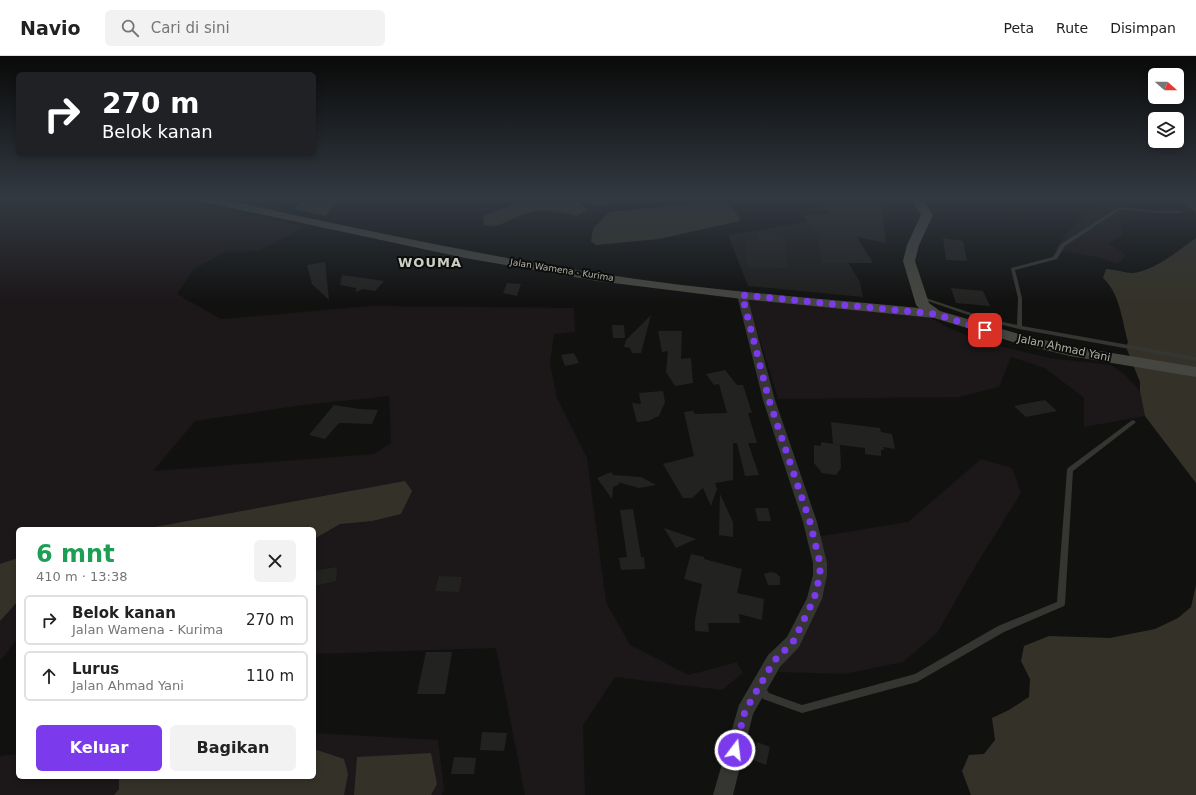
<!DOCTYPE html>
<html lang="id">
<head>
<meta charset="utf-8">
<style>
  :root { --surface:#fff; --page:#f2f2f2; --text:#222; --muted:#767676; --line:#e0e0e0; --accent:#7c3aed }
  body { margin:0; font-family:"DejaVu Sans",sans-serif; background:var(--page); color:var(--text); height:100vh; display:flex; flex-direction:column; font-size:15px; white-space:nowrap }
  * { box-sizing:border-box; margin:0 }
  p { font-size:13px; color:var(--muted) }
  .icon { flex:none; width:22px; height:22px; fill:none; stroke:currentColor; stroke-width:2; stroke-linecap:round; stroke-linejoin:round }
  .map { position:relative; flex:1; overflow:hidden }
  .panel { position:absolute; left:16px; top:471px; width:300px; height:252px; display:flex; flex-direction:column; background:var(--surface); border-radius:6px; box-shadow:0 2px 6px #0003 }
  .panel>* { flex:none }
  .banner { position:absolute; left:16px; top:16px; width:300px; height:84px; border-radius:6px; box-shadow:0 2px 6px #0003; background:#202124; color:#fff; overflow:hidden }
  .needle { width:26px; rotate:110deg }
  .controls { position:absolute; left:1148px; top:12px; display:grid; gap:8px }
  .controls a { display:grid; place-items:center; width:36px; height:36px; border-radius:6px; background:var(--surface); box-shadow:0 2px 6px #0003; font-size:20px }
  .pin { position:absolute; display:grid; place-items:center; width:34px; height:34px; color:#fff; margin:-17px; border-radius:8px; box-shadow:0 2px 6px #0006 }
  .me { position:absolute; width:44px; margin:-22px; rotate:15deg; stroke-linejoin:round; filter:drop-shadow(0 0 3px #0008) }
  .turn { display:flex; align-items:center; gap:14px; height:84px; padding:0 20px; font-size:18px }
  .turn .icon { width:52px; height:52px; stroke-width:2.5 }
  .turn b { display:block; font-size:28px; line-height:34px }
  .round { display:grid; place-items:center; flex:none; width:42px; height:42px; border-radius:6px; background:var(--page) }
  .head { display:flex; align-items:center; justify-content:space-between; height:68px; padding:0 20px }
  h1 { font-size:24px; font-weight:700; line-height:30px; color:#1e9e55 }
  .primary-button { display:flex; gap:8px; margin-top:auto; padding:8px 20px }
  .primary-button a { flex:1; height:46px; border-radius:6px; background:var(--accent); color:#fff; font-size:16px; font-weight:700; line-height:46px; text-align:center }
  .primary-button a+a { background:var(--page); color:var(--text) }
  ul { padding:0; list-style:none }
  li { display:flex; align-items:center; gap:12px; height:50px; margin:0 8px 6px; padding:0 12px; border:2px solid var(--line); border-radius:6px }
  li div { flex:1 }
  li b { display:block; font-size:15px }
  li em { font-style:normal }
  header { display:flex; align-items:center; gap:24px; box-sizing:border-box; height:56px; padding:0 20px; background:var(--surface); border-bottom:1px solid var(--line) }
  header strong { font-size:19px }
  nav { display:flex; gap:22px; margin-inline-start:auto; font-size:14px }
  .search { width:280px; height:36px; background:var(--page); display:flex; align-items:center; gap:10px; box-sizing:border-box; padding:0 14px; border-radius:6px; color:var(--muted); font-size:15px }
  .map>svg:first-child { display:block }
  .built { fill:#1e1f1d }
  .green { fill:#1c1719; fill-rule:evenodd }
  .water { fill:#343228 }
  .building { fill:#222321 }
  .lines { fill:none; stroke-linecap:round; stroke-linejoin:round }
  .lane { fill:#353632; fill-rule:evenodd }
  .street { fill:#353632; fill-rule:evenodd }
  .secondary { fill:#454640; fill-rule:evenodd }
  .route { stroke:#7c3aed; stroke-width:7; stroke-dasharray:0 12.6 }
  .labels { text-anchor:middle; dominant-baseline:central; stroke-width:4; stroke-linejoin:round; paint-order:stroke }
  .far-street-label { font-size:9px; fill:#b0b1a3; stroke:#0c0d0c }
  .street-label { font-size:11px; fill:#b0b1a3; stroke:#0c0d0c }
  .far-district-label { font-size:13px; font-weight:bold; letter-spacing:1px; fill:#cccec4; stroke:#0c0d0c }
</style>
</head>
<body>
<header>
<strong>Navio</strong>
<div class="search"><svg class="icon" aria-label="search" viewBox="0 0 24 24"><circle cx="10" cy="10" r="6"/><path d="M15 15l6 6"/></svg>Cari di sini</div>
<nav><a>Peta</a><a>Rute</a><a>Disimpan</a></nav>
</header>
<div class="map">
<svg width="1196" height="739" viewBox="0 0 1196 739">
  <rect width="100%" height="100%" fill="#111210"/>
  <polygon class="built" points="817,164 834,183 860,226 863,241 748,230 728,179"/>
  <g class="green">
    <path d="M0,141h167l139,30 -49,24 -33,1 -31,18 -16,24 44,25 150,-13 203,2 1,24 -21,2 -4,29 7,35 30,60 19,144 24,43 59,30 48,-13 6,11 -21,17 -107,-13 -32,48 2,70h-60l-29,-147 -182,6v-125h-296v109l-18,23zM389,340l2,47 -17,11 -221,17 42,-50 108,-16z"/>
    <polygon points="207,141 295,141 276,156"/>
    <polygon points="1106,141 1119,141 1122,179 1109,188 1126,199 1118,208 1097,201 1055,194 1068,175"/>
    <polygon points="747,241 929,261 947,271 983,286 1049,302 1111,309 1124,318 1140,335 1145,360 1084,371 1084,342 1045,312 1011,301 999,331 959,341 778,343"/>
    <polygon points="981,403 1012,412 1021,437 973,514 937,577 903,606 844,618 778,616 797,586 820,525 809,482 908,466"/>
    <polygon points="314,677 438,684 444,732 442,739 0,739 0,700 18,698 18,721 314,721"/>
  </g>
  <g class="water">
    <polygon points="309,141 337,143 326,160 294,153"/>
    <path d="M536,141h33l19,12 -11,7c-15,-4 -30,-8 -46,-4 -16,3 -31,18 -47,13l-1,-8 2,-2z"/>
    <path d="M580,141h32l-2,7c-11,2 -21,2 -30,-7z"/>
    <polygon points="628,141 699,141 634,146 629,144"/>
    <polygon points="1177,141 1196,141 1196,157"/>
    <path d="M721,145c7,3 18,13 19,20l-81,18 -63,6 -5,-4c1,-4 1,-10 3,-13 2,-2 14,-15 16,-16z"/>
    <path d="M1196,182v245l-51,-67 -5,-25v-9l-14,-35 2,-5c-6,-21 -8,-49 -25,-64l3,-9c9,0 19,4 27,4 21,-2 46,-23 63,-35z"/>
    <polygon points="405,425 412,435 401,458 372,465 340,468 314,483 314,473 144,473"/>
    <polygon points="18,502 18,545 0,565 0,508"/>
    <polygon points="1196,529 1196,739 971,739 962,715 969,699 984,698 995,684 992,662 1009,654 1029,641 1030,623 1021,605 1024,590 1049,580 1110,582 1155,573 1178,562 1191,551"/>
    <polygon points="314,693 344,703 348,718 344,739 114,739 119,733 119,721 314,721"/>
    <polygon points="431,697 437,728 431,739 354,739 357,701"/>
  </g>
  <g class="building">
    <polygon points="830,141 880,141 886,187 857,181 873,207 822,207 818,184 821,184 803,159 830,158 820,150 837,147"/>
    <polygon points="758,177 777,178 777,181 785,182 788,212 746,211 746,183 758,183"/>
    <polygon points="943,182 963,185 967,205 946,204"/>
    <polygon points="325,206 329,244 312,228 307,209"/>
    <polygon points="342,219 364,222 384,225 375,235 363,233 356,236 356,232 340,229"/>
    <polygon points="507,227 521,228 517,240 503,237"/>
    <polygon points="951,232 983,235 990,250 956,247"/>
    <polygon points="651,259 641,297 632,297 630,292 624,291 626,284"/>
    <polygon points="612,269 624,269 625,282 613,282"/>
    <polygon points="658,275 682,275 681,303 691,302 693,327 675,330 666,316 668,295 662,296"/>
    <polygon points="574,297 579,307 565,310 561,299"/>
    <polygon points="725,314 737,329 743,329 752,357 748,357 757,387 748,387 759,419 745,420 737,387 733,387 733,424 715,427 717,433 711,450 703,432 692,442 683,442 663,408 694,400 684,356 693,355 695,358 727,357 719,328 714,329 706,318"/>
    <polygon points="663,335 665,346 659,360 648,365 637,366 632,347 641,348 639,337"/>
    <polygon points="1045,344 1057,355 1026,361 1014,350"/>
    <polygon points="334,349 360,353 378,354 372,368 339,367 325,383 309,379"/>
    <polygon points="831,366 880,372 881,376 892,378 895,393 883,391 884,394 881,394 881,400 865,398 865,392 833,388"/>
    <polygon points="821,386 840,389 841,412 836,419 822,417 814,407 814,389 821,390"/>
    <polygon points="611,416 613,419 641,421 656,429 639,432 618,426 620,428 613,431 612,443 597,422"/>
    <polygon points="720,438 733,466 733,481 719,479"/>
    <polygon points="755,452 768,452 771,465 758,465"/>
    <polygon points="633,453 641,501 644,501 645,513 621,514 619,502 627,501 620,454"/>
    <polygon points="664,472 696,483 676,492"/>
    <polygon points="691,498 704,501 704,503 742,513 737,537 764,543 762,564 739,558 740,567 708,567 709,576 695,575 695,564 702,528 684,523"/>
    <polygon points="337,511 336,525 314,530 314,515"/>
    <polygon points="771,516 776,517 780,521 780,529 768,529 764,518"/>
    <polygon points="439,520 462,521 459,536 435,535"/>
    <polygon points="426,596 452,596 445,638 417,638"/>
    <polygon points="482,676 507,677 504,695 480,694"/>
    <polygon points="757,686 770,691 766,709 753,704"/>
    <polygon points="454,701 476,702 474,718 451,718"/>
  </g>
  <g class="lines">
    <g class="lane">
      <polygon points="2,141 9,141 0,144 0,142"/>
      <polygon points="1119,151 1159,155 1181,155 1183,156 1181,157 1159,157 1121,153 1065,190 1057,203 1015,214 1022,242 1022,270 1196,301 1196,305 1019,273 986,265 919,242 919,241 923,241 989,263 1017,269 1018,242 1011,213 1011,212 1053,201 1061,188"/>
      <polygon points="1133,364 1136,366 1135,367 1073,415 1065,548 1064,550 1004,576 917,626 802,657 763,643 757,632 758,629 761,628 764,629 769,637 802,649 915,618 998,570 1057,546 1067,414 1068,412 1131,365"/>
    </g>
    <polygon class="street" points="742,236 747,239 775,344 817,466 827,507 827,519 822,543 799,591 780,611 753,658 733,739 713,739 739,649 768,599 787,581 807,542 813,519 813,507 803,466 763,344 737,239"/>
    <path class="secondary" d="M189,141h21c128,27 256,56 386,76 107,17 215,25 323,35l-3,-3 -13,-44 4,-16 14,-30 -11,-18h11l12,18 -14,30 -4,16 14,42 11,8 82,24 48,11 126,21v10l-126,-21 -57,-14 -79,-24 -192,-19 -145,-18 -132,-23 -271,-58z"/>
  </g>
  <linearGradient id="sky" x2="0" y2="1"><stop stop-color="#090a09"/><stop offset="0.58" stop-color="#323942"/><stop offset="1" stop-color="#323942" stop-opacity="0"/></linearGradient>
  <rect width="1196" height="245" fill="url(#sky)"/>
  <g class="lines">
    <polyline class="route" points="735,694 745,655 774,605 793,586 814,543 820,519 820,507 810,466 769,344 742,239 935,258 985,274"/>
  </g>
  <g class="labels">
    <g class="far-street-label">
      <text transform="translate(562 214) rotate(9)">Jalan Wamena - Kurima</text>
    </g>
    <g class="street-label">
      <text transform="translate(1064 292) rotate(12)">Jalan Ahmad Yani</text>
    </g>
    <g class="far-district-label">
      <text x="430" y="206">WOUMA</text>
    </g>
  </g>
</svg>
<div class="controls">
<a><svg class="needle" viewBox="-14 -14 28 28"><path d="M0-13l5 13h-10z" fill="#e53935"/><path d="M0 13l5-13h-10z" fill="#767676"/></svg></a>
<a><svg class="icon" aria-label="layers" viewBox="0 0 24 24"><path d="M12 4l9 5-9 5-9-5zM3 14l9 5 9-5"/></svg></a>
</div>
<div class="pin" style="left:985px;top:274px;background:#d93025"><svg class="icon" aria-label="arrive" viewBox="0 0 24 24"><path d="M6 21V4h12l-3 4 3 4H6"/></svg></div>
<svg class="me" style="left:735px;top:694px" viewBox="-20 -20 40 40"><circle r="17" fill="#7c3aed" stroke="#fff" stroke-width="3"/><path d="M0-11L8 9 0 5-8 9z" fill="#fff"/></svg>
<div class="banner">
<div class="turn"><svg class="icon" aria-label="right" viewBox="0 0 24 24"><path d="M7 20v-9h11M14 6l5 5-5 5"/></svg><div><b>270 m</b>Belok kanan</div></div>
</div>
<section class="panel">
<div class="head"><div><h1>6 mnt</h1><p>410 m · 13:38</p></div><a class="round"><svg class="icon" aria-label="close" viewBox="0 0 24 24"><path d="M6 6l12 12M18 6L6 18"/></svg></a></div>
<ul>
<li><svg class="icon" aria-label="right" viewBox="0 0 24 24"><path d="M7 20v-9h11M14 6l5 5-5 5"/></svg><div><b>Belok kanan</b><p>Jalan Wamena - Kurima</p></div><em>270 m</em></li>
<li><svg class="icon" aria-label="ahead" viewBox="0 0 24 24"><path d="M12 20V5M6 11l6-6 6 6"/></svg><div><b>Lurus</b><p>Jalan Ahmad Yani</p></div><em>110 m</em></li>
</ul>
<div class="primary-button"><a>Keluar</a><a>Bagikan</a></div>
</section>
</div>
</body>
</html>
